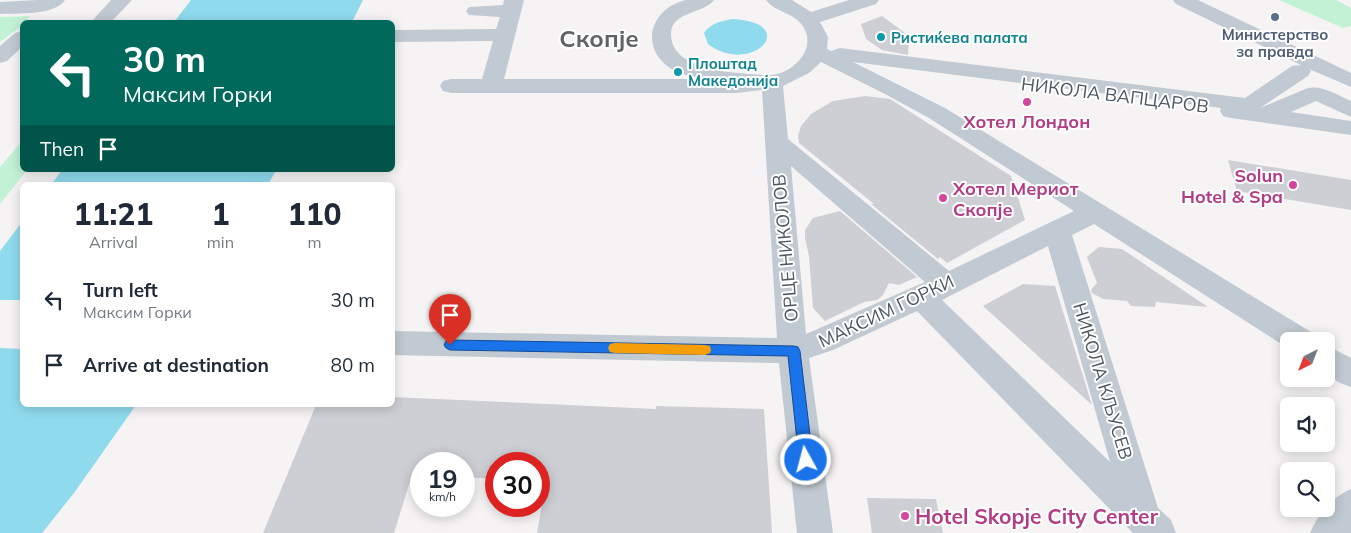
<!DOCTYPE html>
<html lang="en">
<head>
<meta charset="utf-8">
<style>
  :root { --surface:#fff; --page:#f6f6f7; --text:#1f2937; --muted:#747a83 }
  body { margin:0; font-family:Mulish,sans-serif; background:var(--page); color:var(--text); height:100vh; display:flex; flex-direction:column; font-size:19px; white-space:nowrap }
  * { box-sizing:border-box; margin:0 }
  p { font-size:16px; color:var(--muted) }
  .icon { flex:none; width:28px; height:28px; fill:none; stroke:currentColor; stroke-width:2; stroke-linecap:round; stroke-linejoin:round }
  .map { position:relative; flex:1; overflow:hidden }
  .sheet { position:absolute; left:20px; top:182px; width:375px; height:225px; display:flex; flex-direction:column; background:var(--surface); border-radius:8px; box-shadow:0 2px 12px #0003 }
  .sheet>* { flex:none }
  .hud { position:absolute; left:20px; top:20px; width:375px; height:152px; border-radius:8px; box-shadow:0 2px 12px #0003; background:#00695c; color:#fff; overflow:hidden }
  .needle { width:32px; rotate:222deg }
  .fabs { position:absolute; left:1280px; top:332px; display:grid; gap:10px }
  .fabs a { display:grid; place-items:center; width:55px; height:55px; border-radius:8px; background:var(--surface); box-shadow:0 2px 12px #0003; font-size:25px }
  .speed { position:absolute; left:410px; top:452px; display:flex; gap:10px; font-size:25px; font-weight:700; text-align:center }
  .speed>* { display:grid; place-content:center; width:65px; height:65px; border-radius:50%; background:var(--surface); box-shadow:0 2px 12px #0003; line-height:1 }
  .speed small { font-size:12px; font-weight:400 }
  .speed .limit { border:8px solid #d22; background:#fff; color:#111 }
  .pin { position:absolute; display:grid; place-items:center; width:42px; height:42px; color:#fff; margin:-51px -21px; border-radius:50% 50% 50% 0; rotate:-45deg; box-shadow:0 0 5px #0007 }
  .pin .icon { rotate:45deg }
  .me { position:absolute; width:55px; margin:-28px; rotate:353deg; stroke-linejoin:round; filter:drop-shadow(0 0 4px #0008) }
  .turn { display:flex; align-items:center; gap:18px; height:105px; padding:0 20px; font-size:22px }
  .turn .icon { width:65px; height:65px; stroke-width:2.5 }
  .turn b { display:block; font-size:35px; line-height:42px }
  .then { display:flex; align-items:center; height:48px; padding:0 20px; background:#0003; gap:10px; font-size:19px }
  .eta { display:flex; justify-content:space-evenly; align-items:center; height:85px; text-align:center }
  .eta b { font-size:30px; font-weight:800; line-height:35px }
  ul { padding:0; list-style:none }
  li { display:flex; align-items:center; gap:15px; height:65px; padding:0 20px }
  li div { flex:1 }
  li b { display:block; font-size:19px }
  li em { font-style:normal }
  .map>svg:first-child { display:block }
  .green { fill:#c3f1d5 }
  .water { fill:#90daee }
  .pier { fill:#f5f3f3 }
  .building { fill:#cdcfd5 }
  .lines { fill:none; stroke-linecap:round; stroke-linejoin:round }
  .minor { fill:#c1cad2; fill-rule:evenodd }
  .route { fill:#1a73e8; stroke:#114b97 }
  .slow { fill:#f59e0b }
  .service-dot { fill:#5c6f8a; stroke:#fff; stroke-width:2 }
  .culture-dot { fill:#0f9aa8; stroke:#fff; stroke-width:2 }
  .hotel-dot { fill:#d1479c; stroke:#fff; stroke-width:2 }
  .labels { text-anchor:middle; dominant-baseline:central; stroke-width:4; stroke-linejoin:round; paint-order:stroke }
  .far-service-label { font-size:15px; font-weight:bold; fill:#4e5e75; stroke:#fff }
  .far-culture-label { font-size:15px; font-weight:bold; fill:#0d838f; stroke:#fff; text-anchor:start }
  .street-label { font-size:18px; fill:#4a5661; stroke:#fff }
  .hotel-label { font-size:18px; font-weight:bold; fill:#b23c85; stroke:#fff }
  .near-hotel-label { font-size:21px; font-weight:bold; fill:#b23c85; stroke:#fff; text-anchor:start }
  .far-town-label { font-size:24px; font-weight:bold; fill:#5f6368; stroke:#fff }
</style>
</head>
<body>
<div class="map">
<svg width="1351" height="533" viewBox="0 0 1351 533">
  <rect width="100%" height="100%" fill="#f5f3f3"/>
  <g class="green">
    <polygon points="1279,0 1336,0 1351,8 1351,26 1343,28"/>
    <polygon points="30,16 20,27 0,42 0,17"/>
    <polygon points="22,141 22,170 27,170 0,204 0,167"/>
  </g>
  <g class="water">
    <polygon points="191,0 363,0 352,22 174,22"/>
    <path d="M733,19c69,4 19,58 -25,25l-4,-11c7,-10 17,-12 29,-14z"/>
    <polygon points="62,170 276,170 268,185 51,185"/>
    <polygon points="22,222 22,405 136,405 74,493 42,533 0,533 0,251"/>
  </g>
  <polygon class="pier" points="0,300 22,300 22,349 0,348"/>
  <g class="building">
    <polygon points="882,16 909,36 908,55 882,50 866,39 861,24"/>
    <polygon points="865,96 890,99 1011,176 1025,220 947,263 940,257 938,259 871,204 874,204 799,143 798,136 801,126 811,114 833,101"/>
    <polygon points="1228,160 1351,180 1351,210 1237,191"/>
    <polygon points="840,211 917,277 899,285 889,283 883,295 877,300 864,302 825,321 813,308 809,256 805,238 805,230 813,218"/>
    <polygon points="1099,247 1122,249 1208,307 1156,302 1155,307 1131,306 1127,301 1103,299 1092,293 1091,290 1097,283 1087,257"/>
    <polygon points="1023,284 1055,286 1092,405 983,306"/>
    <polygon points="392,397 656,409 656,406 764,409 772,533 537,533 546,482 539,481 539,464 496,464 496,479 464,477 464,464 421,464 421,475 412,475 394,533 263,533 316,405 392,405"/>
    <polygon points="867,498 936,499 943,533 872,533"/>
  </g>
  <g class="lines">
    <g class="minor">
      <path d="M37,0h28c-11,16 -48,13 -65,14v-12z"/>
      <polygon points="111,0 132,0 111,22 91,22"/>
      <path d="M504,0h20l-20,79h198c-12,-3 -27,-6 -36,-14 -27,-23 -12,-58 20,-65 8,0 19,0 28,0 -10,14 -43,11 -43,34 0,34 53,38 78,40 7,0 15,2 23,1 20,-2 43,-24 33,-45 -8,-18 -30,-17 -39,-30h26l19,12 38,-12h30l-3,4 -56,18 8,15 -1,12 4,2 9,-3 405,50 47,-32 9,-1 -125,-61 -3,-4h25l153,73v14l-42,-18 2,2 -3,5 -48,32 48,-20c15,-3 29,7 43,13v16l-35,-16 -25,11 60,9v14l-120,-17 -8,-2 -3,-5 1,-3 -368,-46 92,46 366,224 4,9h-26v8l-195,-125 -22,11 86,273 13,12 5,13h-43l-216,-222 -84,39 -24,8 24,175h-36l-18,-170 -387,-8v-24l385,7 -15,-248 -26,3h-285l-8,-2 -3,-5 3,-5 8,-2h31l11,-38 -101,1v-12l104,-1 4,-12 -31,-2 -3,-4 3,-4 34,-2zM821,62l64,32 44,24 145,93 -125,60 -161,-132 -5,-53 26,-13zM791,166l134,116 -119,52zM1048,246l62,216 -168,-162z"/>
      <polygon points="22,31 22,47 7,61 0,63 0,46 15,33"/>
      <polygon points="1326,345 1351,358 1351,387 1340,383 1326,374"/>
      <path d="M1351,489v44h-41c8,-19 22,-36 41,-44z"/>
    </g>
  </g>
  <polygon class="route" points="450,340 794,346 798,347 800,351 813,460 811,465 806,467 801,465 799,460 788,356 450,350 446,348 444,345 446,341"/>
  <polygon class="slow" points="615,343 705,345 710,346 711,350 710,353 705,355 615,353 610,352 608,348 610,344"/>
  <circle class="service-dot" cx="1275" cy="17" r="5"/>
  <g class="culture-dot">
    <circle cx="881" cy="37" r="5"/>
    <circle cx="678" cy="72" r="5"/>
  </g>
  <g class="hotel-dot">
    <circle cx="1027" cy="102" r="5"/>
    <circle cx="1293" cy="185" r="5"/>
    <circle cx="943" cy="198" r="5"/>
    <circle cx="905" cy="516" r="5"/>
  </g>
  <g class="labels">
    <g class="far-service-label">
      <text x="1275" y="34">Министерство<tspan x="1275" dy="17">за правда</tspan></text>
    </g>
    <g class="far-culture-label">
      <text x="891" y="37">Ристиќева палата</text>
      <text x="688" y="63">Плоштад<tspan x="688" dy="17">Македонија</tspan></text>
    </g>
    <g class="street-label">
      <text transform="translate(1115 95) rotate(7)">НИКОЛА ВАПЦАРОВ</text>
      <text transform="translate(785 248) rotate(-95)">ОРЦЕ НИКОЛОВ</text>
      <text transform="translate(886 311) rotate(-25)">МАКСИМ ГОРКИ</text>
      <text transform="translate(1103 381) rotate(73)">НИКОЛА КЉУСЕВ</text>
    </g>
    <g class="hotel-label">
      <text x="1027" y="121">Хотел Лондон</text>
      <text x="1283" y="175" text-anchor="end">Solun<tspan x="1283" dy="21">Hotel &amp; Spa</tspan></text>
      <text x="953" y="188" text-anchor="start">Хотел Мериот<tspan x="953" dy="21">Скопје</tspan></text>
    </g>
    <g class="near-hotel-label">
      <text x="915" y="516">Hotel Skopje City Center</text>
    </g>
    <g class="far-town-label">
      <text x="599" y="38">Скопје</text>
    </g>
  </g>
</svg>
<div class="fabs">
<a><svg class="needle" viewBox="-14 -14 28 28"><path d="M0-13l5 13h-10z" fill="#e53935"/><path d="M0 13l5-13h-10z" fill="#747a83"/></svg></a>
<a><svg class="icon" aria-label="sound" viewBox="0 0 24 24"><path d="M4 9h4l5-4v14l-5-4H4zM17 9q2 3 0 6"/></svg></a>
<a><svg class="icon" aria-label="search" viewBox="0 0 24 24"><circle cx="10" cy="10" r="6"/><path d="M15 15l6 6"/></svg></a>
</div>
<div class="speed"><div>19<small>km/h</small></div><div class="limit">30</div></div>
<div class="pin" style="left:450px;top:345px;background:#d93025"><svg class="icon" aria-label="arrive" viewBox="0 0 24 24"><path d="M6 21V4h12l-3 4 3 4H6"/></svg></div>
<svg class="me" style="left:806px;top:460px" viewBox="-20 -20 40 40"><circle r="17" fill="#1a73e8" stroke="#fff" stroke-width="3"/><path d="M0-11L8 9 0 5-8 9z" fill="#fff"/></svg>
<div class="hud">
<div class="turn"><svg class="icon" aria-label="left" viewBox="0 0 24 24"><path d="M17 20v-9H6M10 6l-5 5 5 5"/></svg><div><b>30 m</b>Максим Горки</div></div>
<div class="then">Then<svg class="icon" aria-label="arrive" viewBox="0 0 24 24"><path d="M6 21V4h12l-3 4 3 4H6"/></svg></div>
</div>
<section class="sheet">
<div class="eta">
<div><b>11:21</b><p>Arrival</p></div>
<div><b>1</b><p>min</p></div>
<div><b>110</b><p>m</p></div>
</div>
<ul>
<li><svg class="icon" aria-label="left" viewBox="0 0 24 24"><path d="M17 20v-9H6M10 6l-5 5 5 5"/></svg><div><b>Turn left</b><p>Максим Горки</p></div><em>30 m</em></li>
<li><svg class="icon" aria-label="arrive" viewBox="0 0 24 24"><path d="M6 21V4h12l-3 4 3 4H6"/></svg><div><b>Arrive at destination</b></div><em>80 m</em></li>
</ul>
</section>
</div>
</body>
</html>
